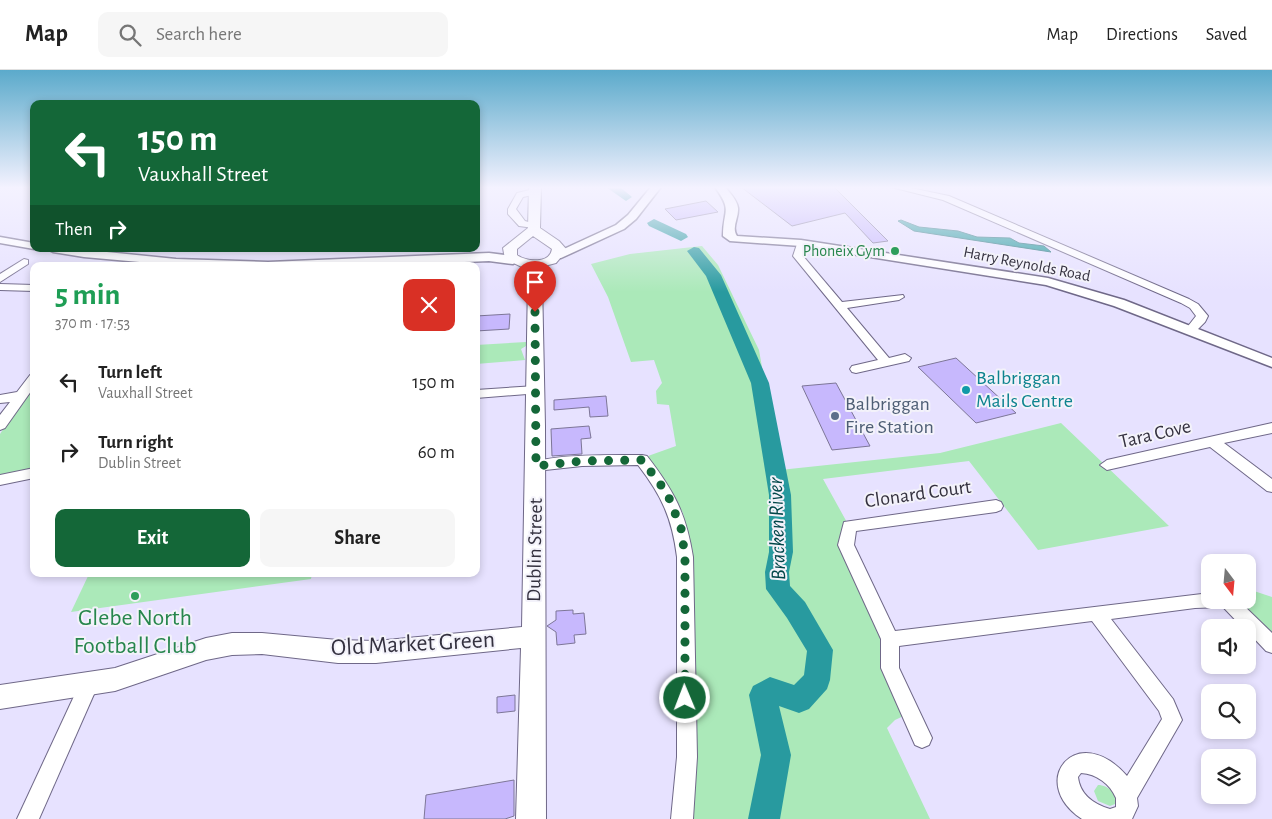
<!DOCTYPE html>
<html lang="en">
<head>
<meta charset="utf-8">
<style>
  :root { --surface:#fff; --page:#f6f6f6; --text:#222; --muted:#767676; --line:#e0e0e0; --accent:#146738 }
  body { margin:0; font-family:"Alegreya Sans",sans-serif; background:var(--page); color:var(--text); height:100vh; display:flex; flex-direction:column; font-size:19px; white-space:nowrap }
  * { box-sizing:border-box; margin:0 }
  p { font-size:16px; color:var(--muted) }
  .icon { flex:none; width:28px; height:28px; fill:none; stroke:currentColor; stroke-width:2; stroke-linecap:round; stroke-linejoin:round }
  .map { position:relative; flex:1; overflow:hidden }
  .details { position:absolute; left:30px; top:192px; width:450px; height:315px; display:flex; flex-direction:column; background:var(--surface); border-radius:10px; box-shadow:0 2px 8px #0003 }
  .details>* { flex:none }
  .banner { position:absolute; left:30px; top:30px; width:450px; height:152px; border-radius:10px; box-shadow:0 2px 8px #0003; background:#146738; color:#fff; overflow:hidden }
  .needle { width:32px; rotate:164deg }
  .fabs { position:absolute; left:1201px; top:484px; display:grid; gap:10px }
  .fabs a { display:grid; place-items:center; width:55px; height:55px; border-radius:10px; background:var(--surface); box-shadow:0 2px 8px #0003; font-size:25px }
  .pin { position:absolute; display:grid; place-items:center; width:42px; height:42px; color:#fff; margin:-51px -21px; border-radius:50% 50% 50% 0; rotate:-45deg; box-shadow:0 0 5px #0007 }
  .pin .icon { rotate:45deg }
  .me { position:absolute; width:55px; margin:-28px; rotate:359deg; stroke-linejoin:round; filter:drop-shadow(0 0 4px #0008) }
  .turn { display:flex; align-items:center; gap:18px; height:105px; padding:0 25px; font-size:22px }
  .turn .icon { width:65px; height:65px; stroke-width:2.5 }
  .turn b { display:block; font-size:35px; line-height:42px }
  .then { display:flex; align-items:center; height:48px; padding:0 25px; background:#0003; gap:10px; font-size:19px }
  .round { display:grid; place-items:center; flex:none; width:52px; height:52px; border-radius:10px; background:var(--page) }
  .head { display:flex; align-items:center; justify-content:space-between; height:85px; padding:0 25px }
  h1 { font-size:30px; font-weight:700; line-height:38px; color:#1e9e55 }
  .button { display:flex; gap:10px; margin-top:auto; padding:10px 25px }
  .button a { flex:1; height:58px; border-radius:10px; background:var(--accent); color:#fff; font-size:20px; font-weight:700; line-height:58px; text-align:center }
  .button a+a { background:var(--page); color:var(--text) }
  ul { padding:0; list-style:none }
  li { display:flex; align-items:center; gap:15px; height:70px; padding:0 25px }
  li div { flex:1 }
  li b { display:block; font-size:19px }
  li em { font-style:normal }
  header { display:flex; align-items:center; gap:30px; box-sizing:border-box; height:70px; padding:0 25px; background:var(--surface); border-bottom:1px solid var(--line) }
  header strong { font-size:24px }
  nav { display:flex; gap:28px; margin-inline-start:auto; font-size:18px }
  .search { width:350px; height:45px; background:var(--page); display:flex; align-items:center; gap:12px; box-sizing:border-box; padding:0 18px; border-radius:10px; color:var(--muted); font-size:19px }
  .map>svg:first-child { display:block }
  .green { fill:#abe9b9 }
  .water { fill:#289a9f; stroke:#2c7a82 }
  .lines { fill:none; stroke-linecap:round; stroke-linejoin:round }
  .river { fill:#289a9f; fill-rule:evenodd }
  .building { fill:#c7b8fd; stroke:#7d7697 }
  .minor-casing { stroke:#6f6888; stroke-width:2 }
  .tertiary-casing { stroke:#6f6888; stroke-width:3 }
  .secondary-casing { stroke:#6f6888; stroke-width:2 }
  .minor { fill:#fff; fill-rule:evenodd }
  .tertiary { fill:#fff; fill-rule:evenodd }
  .secondary { fill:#fff; fill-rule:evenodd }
  .route { stroke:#146738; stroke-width:9; stroke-dasharray:0 16.2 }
  .leisure-dot { fill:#2e9e5b; stroke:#f3f2fa; stroke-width:2 }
  .culture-dot { fill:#0f9aa8; stroke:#f3f2fa; stroke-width:2 }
  .service-dot { fill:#5c6f8a; stroke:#f3f2fa; stroke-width:2 }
  .labels { text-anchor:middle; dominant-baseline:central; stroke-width:4; stroke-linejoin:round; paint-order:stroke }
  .far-leisure-label { font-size:16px; fill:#27864d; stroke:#f3f2fa; text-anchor:end }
  .far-street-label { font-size:16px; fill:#34313f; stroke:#f3f2fa }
  .culture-label { font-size:20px; fill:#0d838f; stroke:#f3f2fa; text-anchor:start }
  .service-label { font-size:20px; fill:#4e5e75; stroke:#f3f2fa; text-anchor:start }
  .street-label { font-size:20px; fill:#34313f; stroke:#f3f2fa }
  .water-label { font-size:21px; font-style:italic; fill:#014649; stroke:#f3f2fa }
  .near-leisure-label { font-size:24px; fill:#27864d; stroke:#f3f2fa }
  .near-street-label { font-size:24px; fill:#34313f; stroke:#f3f2fa }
</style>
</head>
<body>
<header>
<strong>Map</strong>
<div class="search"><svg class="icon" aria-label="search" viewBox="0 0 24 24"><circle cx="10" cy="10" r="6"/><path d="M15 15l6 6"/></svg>Search here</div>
<nav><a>Map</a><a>Directions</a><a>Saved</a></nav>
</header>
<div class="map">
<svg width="1272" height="749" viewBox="0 0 1272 749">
  <rect width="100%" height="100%" fill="#e7e2ff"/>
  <g class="green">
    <polygon points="702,176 718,195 759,280 780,400 940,383 1061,353 1169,456 1038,480 969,391 823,409 849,456 847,461 910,643 895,650 887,658 930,749 687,749 690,495 683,443 648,386 676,376 669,335 657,334 656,321 662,313 654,290 631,292 608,227 591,194 630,184"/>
    <polygon points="526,272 526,276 521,279 525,290 476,294 476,275"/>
    <polygon points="34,313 34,400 0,406 0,364"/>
    <polygon points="89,504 312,504 311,509 71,542"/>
    <polygon points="1248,519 1272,527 1272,575 1229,530 1248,530"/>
    <path d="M1098,715c10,0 20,9 17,19l-5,2 -12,-5 -4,-10z"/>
  </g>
  <polygon class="water" points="901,150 919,157 958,161 977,167 1010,168 1019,173 1044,176 1051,182 914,161 898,151"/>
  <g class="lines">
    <g class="river">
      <polygon points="606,117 620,117 632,127 626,131"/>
      <polygon points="654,149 686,164 688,167 681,171 649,156 647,153"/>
      <polygon points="694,177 699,178 721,205 769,313 791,425 793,482 789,502 790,516 805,532 833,580 830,610 827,619 809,639 799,643 779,636 791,685 780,749 748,749 761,685 749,625 753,616 770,607 794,615 804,605 807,581 787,548 766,519 765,502 769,482 769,425 751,313 706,206 687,181"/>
    </g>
  </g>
  <g class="building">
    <polygon points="741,117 834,117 888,171 873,173 845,143 792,156"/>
    <polygon points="706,131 718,142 676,150 665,139"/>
    <polygon points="510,244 509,259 476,261 476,246"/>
    <polygon points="956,288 1016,343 976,353 918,297"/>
    <polygon points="836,313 870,376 832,380 802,316"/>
    <polygon points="606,326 608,346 590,347 589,337 554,340 554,330"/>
    <polygon points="589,356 591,368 581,369 582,384 552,386 551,359"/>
    <polygon points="573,540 573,544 584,543 586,564 574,565 575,573 557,575 556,562 547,556 556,550 556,541"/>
    <polygon points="515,625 515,641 497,643 497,627"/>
    <polygon points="514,710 514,746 505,749 424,749 426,725"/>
  </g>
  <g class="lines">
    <g class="minor-casing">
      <g id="minor">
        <polygon points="891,117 906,117 949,126 1189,229 1198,234 1208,246 1205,252 1195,262 1187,262 1185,260 1196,246 1190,238 1181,233 943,130"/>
        <polygon points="534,119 538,122 537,124 523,127 516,139 525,151 539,155 534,158 519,156 508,144 508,139 517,123"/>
        <polygon points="798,171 804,171 803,186 842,232 903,225 904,227 899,230 847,238 889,288 905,284 911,288 909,291 856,303 852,302 850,299 852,296 878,290 793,186"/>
        <polygon points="24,189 28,190 28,194 0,212 0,204"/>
        <polygon points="0,214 34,215 34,221 0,220"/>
        <polygon points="34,304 34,317 5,358 0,360 0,345 10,332 0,333 0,325 17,322 30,305"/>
        <polygon points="536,316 540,317 542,320 540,323 476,328 476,320"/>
        <polygon points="1272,353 1272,363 1224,373 1272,409 1272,422 1267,421 1210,377 1107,400 1100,395 1107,390"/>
        <path d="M642,385l5,1c27,35 39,57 46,101l4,200 -4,62h-22l6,-62v-200c-5,-39 -15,-61 -39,-92l-56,1 -46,5 -7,-5c7,-13 95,-11 113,-11z"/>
        <polygon points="34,398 34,408 0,415 0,405"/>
        <path d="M996,430l5,2 2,4 -2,4 -5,2 -140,19 -2,14 41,86 315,-38v7h28l34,33v20l-6,-2 -18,-19v-4h-5l-20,-21 -28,1 -84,11 62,80 9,21 -45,78 1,8 -6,13h-50c-56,-37 -5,-100 45,-43l35,-57 -3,-8 -67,-90 -193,25v22l33,70 -3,7 -7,3 -7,-3 -34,-77v-29l-43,-94 6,-23zM1081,703c16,1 29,11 35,25v9l-6,2c-16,-5 -30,-14 -32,-32z"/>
        <polygon points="89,606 96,609 98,615 39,749 17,749 82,609"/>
      </g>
    </g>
    <g class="tertiary-casing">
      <g id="tertiary">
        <polygon points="651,117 661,117 636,149 624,159 561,188 553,188 553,184 616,155 628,145"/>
        <path d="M715,117h10c5,6 12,13 13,21 1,10 -7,19 -1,28l64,4 247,38 76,22 148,58v9l-158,-61 -68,-21 -245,-39 -71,-5 -7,-5c0,-27 10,-24 -8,-49z"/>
        <polygon points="0,167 34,173 34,179 37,179 34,179 0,173"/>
        <polygon points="47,179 77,179 176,189 268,192 489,183 513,186 519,190 513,194 489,191 367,196 184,196 84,187 53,182"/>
      </g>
    </g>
    <g class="secondary-casing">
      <path id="secondary" d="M529,117h12l-1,41 19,13 8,9 -11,13 -19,5 5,13 3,145 1,393h-30l5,-171 -145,15h-38l-76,-9 -30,1 -26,5 -91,31 -115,18v-24l115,-17 91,-30 26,-5h30l76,7 38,1 146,-14 6,-346 -6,-14 -17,-8 -2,-11 25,-20zM533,166l19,13c-2,15 -25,13 -35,6v-6z"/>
    </g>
    <use href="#minor" class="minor"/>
    <use href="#tertiary" class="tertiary"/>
    <use href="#secondary" class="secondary"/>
  </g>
  <linearGradient id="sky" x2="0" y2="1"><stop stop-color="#5baacb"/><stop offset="0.53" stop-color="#f4f2ff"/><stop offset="1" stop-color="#f4f2ff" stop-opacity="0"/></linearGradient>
  <rect width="1272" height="222" fill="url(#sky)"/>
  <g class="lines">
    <polyline class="route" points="535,242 536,396 582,391 642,390 667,423 681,458 685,487 685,628"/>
  </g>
  <g class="leisure-dot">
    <circle cx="895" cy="181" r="5"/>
    <circle cx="135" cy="526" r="5"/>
  </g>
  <circle class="culture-dot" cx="966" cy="320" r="5"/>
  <circle class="service-dot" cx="835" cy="346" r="5"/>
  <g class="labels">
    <g class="far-leisure-label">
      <text x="885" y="181">Phoneix Gym</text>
    </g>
    <g class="far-street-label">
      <text transform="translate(1027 194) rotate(11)">Harry Reynolds Road</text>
    </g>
    <g class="culture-label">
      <text x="976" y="308">Balbriggan<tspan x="976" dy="23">Mails Centre</tspan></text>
    </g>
    <g class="service-label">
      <text x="845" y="334">Balbriggan<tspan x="845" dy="23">Fire Station</tspan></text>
    </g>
    <g class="street-label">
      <text transform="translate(1155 364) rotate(-13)">Tara Cove</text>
      <text transform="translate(918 424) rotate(-8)">Clonard Court</text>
      <text transform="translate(535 480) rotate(-89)">Dublin Street</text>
    </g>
    <g class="water-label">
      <text transform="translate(777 459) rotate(-92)">Bracken River</text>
    </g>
    <g class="near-leisure-label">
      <text x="135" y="548">Glebe North<tspan x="135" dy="28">Football Club</tspan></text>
    </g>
    <g class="near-street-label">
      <text transform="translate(413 574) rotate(-3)">Old Market Green</text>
    </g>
  </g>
</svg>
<div class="fabs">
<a><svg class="needle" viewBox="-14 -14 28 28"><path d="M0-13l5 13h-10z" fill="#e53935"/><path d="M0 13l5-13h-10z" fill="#767676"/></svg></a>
<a><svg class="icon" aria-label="sound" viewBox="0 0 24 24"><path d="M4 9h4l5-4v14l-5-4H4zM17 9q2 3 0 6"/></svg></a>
<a><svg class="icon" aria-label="search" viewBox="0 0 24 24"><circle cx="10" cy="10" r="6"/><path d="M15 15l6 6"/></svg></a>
<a><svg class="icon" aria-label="layers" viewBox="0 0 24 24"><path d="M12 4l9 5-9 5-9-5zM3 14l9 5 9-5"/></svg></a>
</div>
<div class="pin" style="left:535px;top:242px;background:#d93025"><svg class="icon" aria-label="arrive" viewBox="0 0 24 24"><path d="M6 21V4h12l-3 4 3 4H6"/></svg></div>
<svg class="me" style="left:685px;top:628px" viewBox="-20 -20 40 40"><circle r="17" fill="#146738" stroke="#fff" stroke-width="3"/><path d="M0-11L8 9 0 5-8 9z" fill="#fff"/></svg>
<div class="banner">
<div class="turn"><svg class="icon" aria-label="left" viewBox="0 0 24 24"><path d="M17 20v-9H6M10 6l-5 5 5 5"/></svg><div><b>150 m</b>Vauxhall Street</div></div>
<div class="then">Then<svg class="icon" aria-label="right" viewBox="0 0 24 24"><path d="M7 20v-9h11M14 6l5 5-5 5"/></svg></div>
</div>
<section class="details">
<div class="head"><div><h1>5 min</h1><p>370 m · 17:53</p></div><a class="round" style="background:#d93025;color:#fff"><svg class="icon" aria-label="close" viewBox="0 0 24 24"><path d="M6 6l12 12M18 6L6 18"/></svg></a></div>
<ul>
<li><svg class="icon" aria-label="left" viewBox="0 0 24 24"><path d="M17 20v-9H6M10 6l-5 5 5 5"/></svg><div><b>Turn left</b><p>Vauxhall Street</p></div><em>150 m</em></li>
<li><svg class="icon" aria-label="right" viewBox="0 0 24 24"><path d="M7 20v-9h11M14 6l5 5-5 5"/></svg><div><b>Turn right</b><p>Dublin Street</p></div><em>60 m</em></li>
</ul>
<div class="button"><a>Exit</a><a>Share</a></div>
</section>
</div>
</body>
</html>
